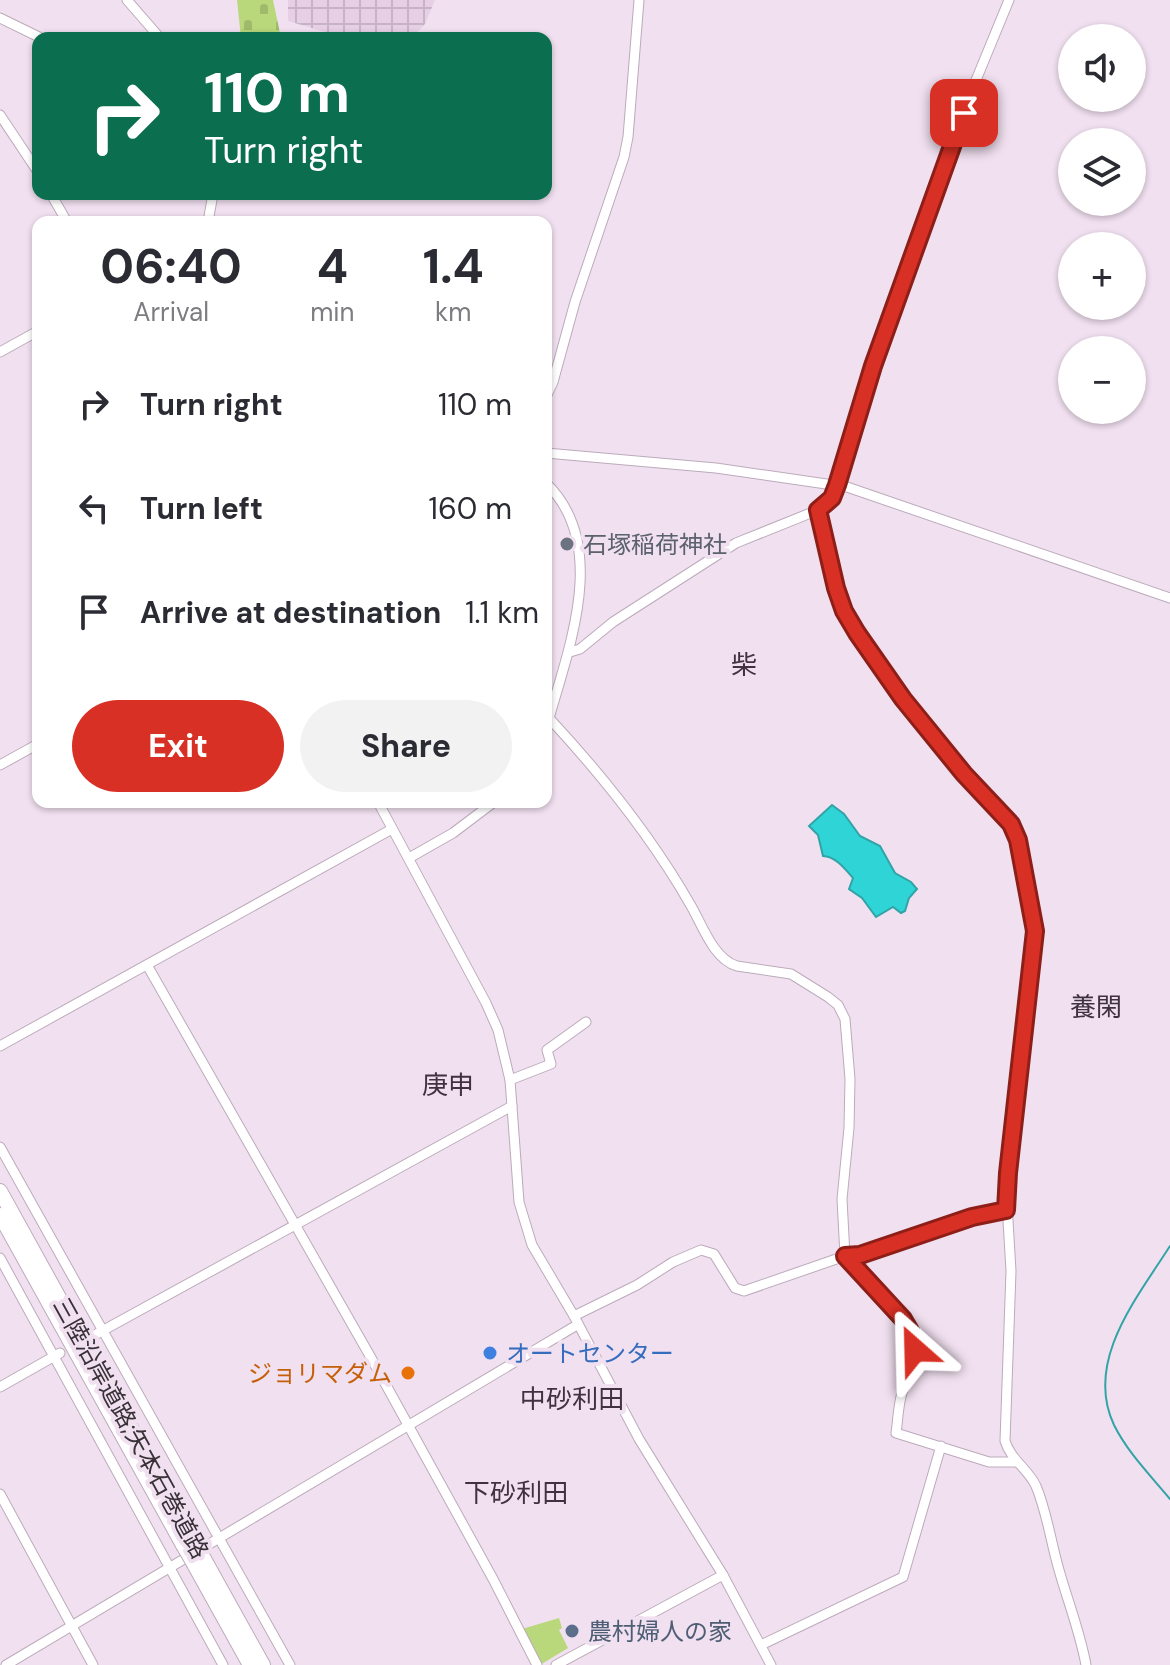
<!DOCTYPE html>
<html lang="en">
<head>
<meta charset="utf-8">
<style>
  :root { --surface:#fff; --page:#f2f2f3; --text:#2b2b33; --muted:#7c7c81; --accent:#d93025 }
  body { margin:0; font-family:"DM Sans","Noto Sans JP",sans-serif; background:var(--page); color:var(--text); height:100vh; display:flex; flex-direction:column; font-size:30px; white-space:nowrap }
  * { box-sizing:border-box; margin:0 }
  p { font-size:26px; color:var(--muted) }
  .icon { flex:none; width:44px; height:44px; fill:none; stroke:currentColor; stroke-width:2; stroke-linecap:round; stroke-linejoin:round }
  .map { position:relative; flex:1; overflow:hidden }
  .details { position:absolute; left:32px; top:216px; width:520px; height:592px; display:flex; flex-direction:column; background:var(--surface); border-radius:16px; box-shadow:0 2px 6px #0004 }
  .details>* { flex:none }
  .banner { position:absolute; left:32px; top:32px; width:520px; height:168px; border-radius:16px; box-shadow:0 2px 6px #0004; background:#0b6e4f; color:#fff; overflow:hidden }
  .fabs { position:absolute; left:1058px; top:24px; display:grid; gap:16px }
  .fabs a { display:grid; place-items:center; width:88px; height:88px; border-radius:50%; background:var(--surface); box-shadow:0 2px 6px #0004; font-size:40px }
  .pin { position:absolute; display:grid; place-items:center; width:68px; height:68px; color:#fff; margin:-34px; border-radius:16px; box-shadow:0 4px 12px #0006 }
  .me { position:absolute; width:88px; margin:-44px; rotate:335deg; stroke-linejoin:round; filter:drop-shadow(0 0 6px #0008) }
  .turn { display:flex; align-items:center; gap:28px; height:168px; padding:0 40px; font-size:36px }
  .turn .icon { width:104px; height:104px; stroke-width:2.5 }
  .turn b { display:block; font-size:56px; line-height:68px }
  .eta { display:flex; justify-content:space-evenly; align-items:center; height:136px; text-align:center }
  .eta b { font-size:48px; font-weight:700; line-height:56px }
  .primary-button { display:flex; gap:16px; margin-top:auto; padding:16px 40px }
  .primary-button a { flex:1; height:92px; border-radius:48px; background:var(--accent); color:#fff; font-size:32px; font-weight:700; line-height:92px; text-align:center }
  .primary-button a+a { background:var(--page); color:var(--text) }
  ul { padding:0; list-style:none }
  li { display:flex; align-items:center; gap:24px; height:104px; padding:0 40px }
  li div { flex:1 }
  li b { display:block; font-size:30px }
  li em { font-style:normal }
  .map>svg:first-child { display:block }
  .industrial { fill:url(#industrial-grid) }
  .cemetery { fill:url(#cemetery-stones) }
  .park { fill:#b8d87b }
  .water { fill:#2fd4d6; stroke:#32a3a6; stroke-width:2 }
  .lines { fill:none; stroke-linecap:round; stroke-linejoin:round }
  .stream { stroke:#32a3a6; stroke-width:2 }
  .minor-casing { stroke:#bcabbb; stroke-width:11 }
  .highway-casing { stroke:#bcabbb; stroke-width:16 }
  .minor { stroke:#fff; stroke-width:9 }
  .highway { stroke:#fff; stroke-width:14 }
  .highway-bridge-casing { stroke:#bcabbb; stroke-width:16; stroke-linecap:butt }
  .highway-bridge { stroke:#fff; stroke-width:14 }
  .route-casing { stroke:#8d1f18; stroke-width:20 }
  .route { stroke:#d93025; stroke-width:14 }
  .worship-dot { fill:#6b7280; stroke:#f1e0f0; stroke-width:3 }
  .shop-dot { fill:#3f7fe0; stroke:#f1e0f0; stroke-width:3 }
  .food-dot { fill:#e8710a; stroke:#f1e0f0; stroke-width:3 }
  .service-dot { fill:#5c6f8a; stroke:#f1e0f0; stroke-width:3 }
  .labels { text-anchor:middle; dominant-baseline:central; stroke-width:8; stroke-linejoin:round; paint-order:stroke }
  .worship-label { font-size:24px; fill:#5b616d; stroke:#f1e0f0; text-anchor:start }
  .shop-label { font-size:24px; fill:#366cbe; stroke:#f1e0f0; text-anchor:start }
  .food-label { font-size:24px; fill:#c56008; stroke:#f1e0f0; text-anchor:end }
  .street-label { font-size:24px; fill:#383137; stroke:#f1e0f0 }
  .service-label { font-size:24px; fill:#4e5e75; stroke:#f1e0f0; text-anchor:start }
  .neighbourhood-label { font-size:26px; fill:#40333f; stroke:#f1e0f0 }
</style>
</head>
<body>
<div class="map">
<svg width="1170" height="1665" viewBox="0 0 1170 1665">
  <defs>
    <pattern id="industrial-grid" width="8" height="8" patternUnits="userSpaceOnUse" patternTransform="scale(2)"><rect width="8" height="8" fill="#e7d0e6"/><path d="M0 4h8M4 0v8" fill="none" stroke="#c7b3c6"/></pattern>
    <pattern id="cemetery-stones" width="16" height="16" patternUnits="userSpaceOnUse" patternTransform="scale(2)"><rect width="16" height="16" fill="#b8d87b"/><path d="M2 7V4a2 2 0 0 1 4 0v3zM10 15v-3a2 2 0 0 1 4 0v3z" fill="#9fba6b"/></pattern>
  </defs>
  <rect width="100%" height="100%" fill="#f1e0f0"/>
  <polygon class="industrial" points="288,0 435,0 425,24 412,38 345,38 288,21"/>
  <polygon class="cemetery" points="237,0 273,0 280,33 274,38 241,38"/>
  <polygon class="park" points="559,1618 562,1628 559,1630 568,1648 540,1665 522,1629"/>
  <path class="water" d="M832,805l12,9 16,22 20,10 15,27 16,9 6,7 -8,9 -4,13 -4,2 -8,-6 -17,10 -14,-19 -13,-9 4,-11c-8,-9 -18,-22 -30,-22l-5,-21 -9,-9z"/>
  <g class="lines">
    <path class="stream" d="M1170,1246c-33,52 -86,115 -56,179 14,28 36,50 56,74"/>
    <g class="minor-casing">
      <g id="minor">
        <polyline points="127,0 160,38"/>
        <polyline points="0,18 41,38"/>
        <polyline points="0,115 38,172"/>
        <polyline points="51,194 67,222"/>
        <polyline points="208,222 213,194"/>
        <polyline points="0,352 38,331"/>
        <polyline points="546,397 553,382 575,302 624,157 628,137 639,0"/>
        <polyline points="546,453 716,468 847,487 1170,598"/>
        <path d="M546,483c66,64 20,171 0,246"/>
        <path d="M818,510l18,78 8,23 13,22 46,66 61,75 47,50 7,16 17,91 -29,256 5,84 -6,170c6,19 23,28 31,45 11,26 15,57 23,84 9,32 21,62 27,95"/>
        <polyline points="570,652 580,649 613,622 736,543 818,510 832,498 873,366 974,85 1009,0"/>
        <path d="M549,718c53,57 102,118 141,186 12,20 23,55 47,62l54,8 37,23 10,8 7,14 5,60 -1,49 -7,71 3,57 58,63c23,36 9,41 -1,74 -4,13 -4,27 -6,40l93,29h28"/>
        <polyline points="0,765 38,744"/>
        <polyline points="378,802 486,1003 498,1030 510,1080 519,1202 532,1245 574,1316 639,1439 723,1575 771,1665"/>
        <polyline points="409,858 453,833 494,802"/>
        <polyline points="147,965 370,1356 493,1579 537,1665"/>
        <polyline points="0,1046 392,829"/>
        <polyline points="510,1080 551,1064 547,1050 586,1022"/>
        <polyline points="0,1147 290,1665"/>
        <polyline points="0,1258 223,1665"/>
        <polyline points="574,1316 637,1285 673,1262 701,1250 714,1254 735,1288 744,1291 845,1256 860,1255 972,1217 1006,1210"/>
        <polyline points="91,1337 512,1106"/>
        <polyline points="0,1387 60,1353"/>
        <polyline points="0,1494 93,1665"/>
        <polyline points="761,1645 903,1577 941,1446"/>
        <polyline points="6,1665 577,1325"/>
        <polyline points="556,1665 723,1575"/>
      </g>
    </g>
    <g class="highway-casing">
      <g id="highway">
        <polyline points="0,1191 193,1540"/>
        <polyline points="0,1215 183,1545"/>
        <polyline points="204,1559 263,1665"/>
        <polyline points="194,1564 250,1665"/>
      </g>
    </g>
    <use href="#minor" class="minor"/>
    <use href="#highway" class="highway"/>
    <g class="highway-bridge-casing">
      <g id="highway-bridge">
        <polyline points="193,1540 204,1559"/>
        <polyline points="183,1545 194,1564"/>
      </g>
    </g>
    <use href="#highway-bridge" class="highway-bridge"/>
  </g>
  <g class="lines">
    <g class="route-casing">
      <polyline id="route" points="915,1350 910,1331 903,1319 845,1256 860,1255 972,1217 1006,1210 1008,1173 1035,931 1018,840 1011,824 964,774 903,699 857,633 844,611 836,588 818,510 832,498 837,485 873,366 964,113"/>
    </g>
    <use href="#route" class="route"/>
  </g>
  <circle class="worship-dot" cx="567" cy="544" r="8"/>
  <circle class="shop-dot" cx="490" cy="1353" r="8"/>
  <circle class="food-dot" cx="408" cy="1373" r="8"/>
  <circle class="service-dot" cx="572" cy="1631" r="8"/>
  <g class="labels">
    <g class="worship-label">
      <text x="583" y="544">石塚稲荷神社</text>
    </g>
    <g class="shop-label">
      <text x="506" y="1353">オートセンター</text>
    </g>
    <g class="food-label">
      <text x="392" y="1373">ジョリマダム</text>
    </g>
    <g class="street-label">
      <text transform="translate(131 1428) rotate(61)">三陸沿岸道路;矢本石巻道路</text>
    </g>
    <g class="service-label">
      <text x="588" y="1631">農村婦人の家</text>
    </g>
    <g class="neighbourhood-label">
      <text x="744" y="665">柴</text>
      <text x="1096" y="1007">養閑</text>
      <text x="448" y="1085">庚申</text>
      <text x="572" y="1399">中砂利田</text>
      <text x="516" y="1493">下砂利田</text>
    </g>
  </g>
</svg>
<div class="fabs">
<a><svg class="icon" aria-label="sound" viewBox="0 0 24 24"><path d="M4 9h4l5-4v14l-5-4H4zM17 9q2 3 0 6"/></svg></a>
<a><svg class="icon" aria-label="layers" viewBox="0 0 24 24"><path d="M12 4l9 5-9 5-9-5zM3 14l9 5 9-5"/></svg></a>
<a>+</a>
<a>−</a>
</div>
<div class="pin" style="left:964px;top:113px;background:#d93025"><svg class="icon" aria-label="arrive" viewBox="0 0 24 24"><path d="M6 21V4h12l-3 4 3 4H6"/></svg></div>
<svg class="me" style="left:915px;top:1350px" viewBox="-20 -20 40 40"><path d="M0-17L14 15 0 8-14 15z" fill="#d93025" stroke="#fff" stroke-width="4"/></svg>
<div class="banner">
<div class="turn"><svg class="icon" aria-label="right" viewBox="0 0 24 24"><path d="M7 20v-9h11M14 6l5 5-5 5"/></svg><div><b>110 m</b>Turn right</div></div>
</div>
<section class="details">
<div class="eta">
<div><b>06:40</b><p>Arrival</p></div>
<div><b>4</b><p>min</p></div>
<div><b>1.4</b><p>km</p></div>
</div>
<ul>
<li><svg class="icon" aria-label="right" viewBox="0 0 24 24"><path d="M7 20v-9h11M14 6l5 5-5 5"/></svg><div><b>Turn right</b></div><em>110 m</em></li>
<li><svg class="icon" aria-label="left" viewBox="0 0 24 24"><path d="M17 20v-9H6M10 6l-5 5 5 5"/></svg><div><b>Turn left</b></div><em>160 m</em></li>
<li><svg class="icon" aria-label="arrive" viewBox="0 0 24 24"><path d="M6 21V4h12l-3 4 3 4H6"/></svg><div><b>Arrive at destination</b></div><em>1.1 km</em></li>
</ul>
<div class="primary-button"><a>Exit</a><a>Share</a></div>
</section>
</div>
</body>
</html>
